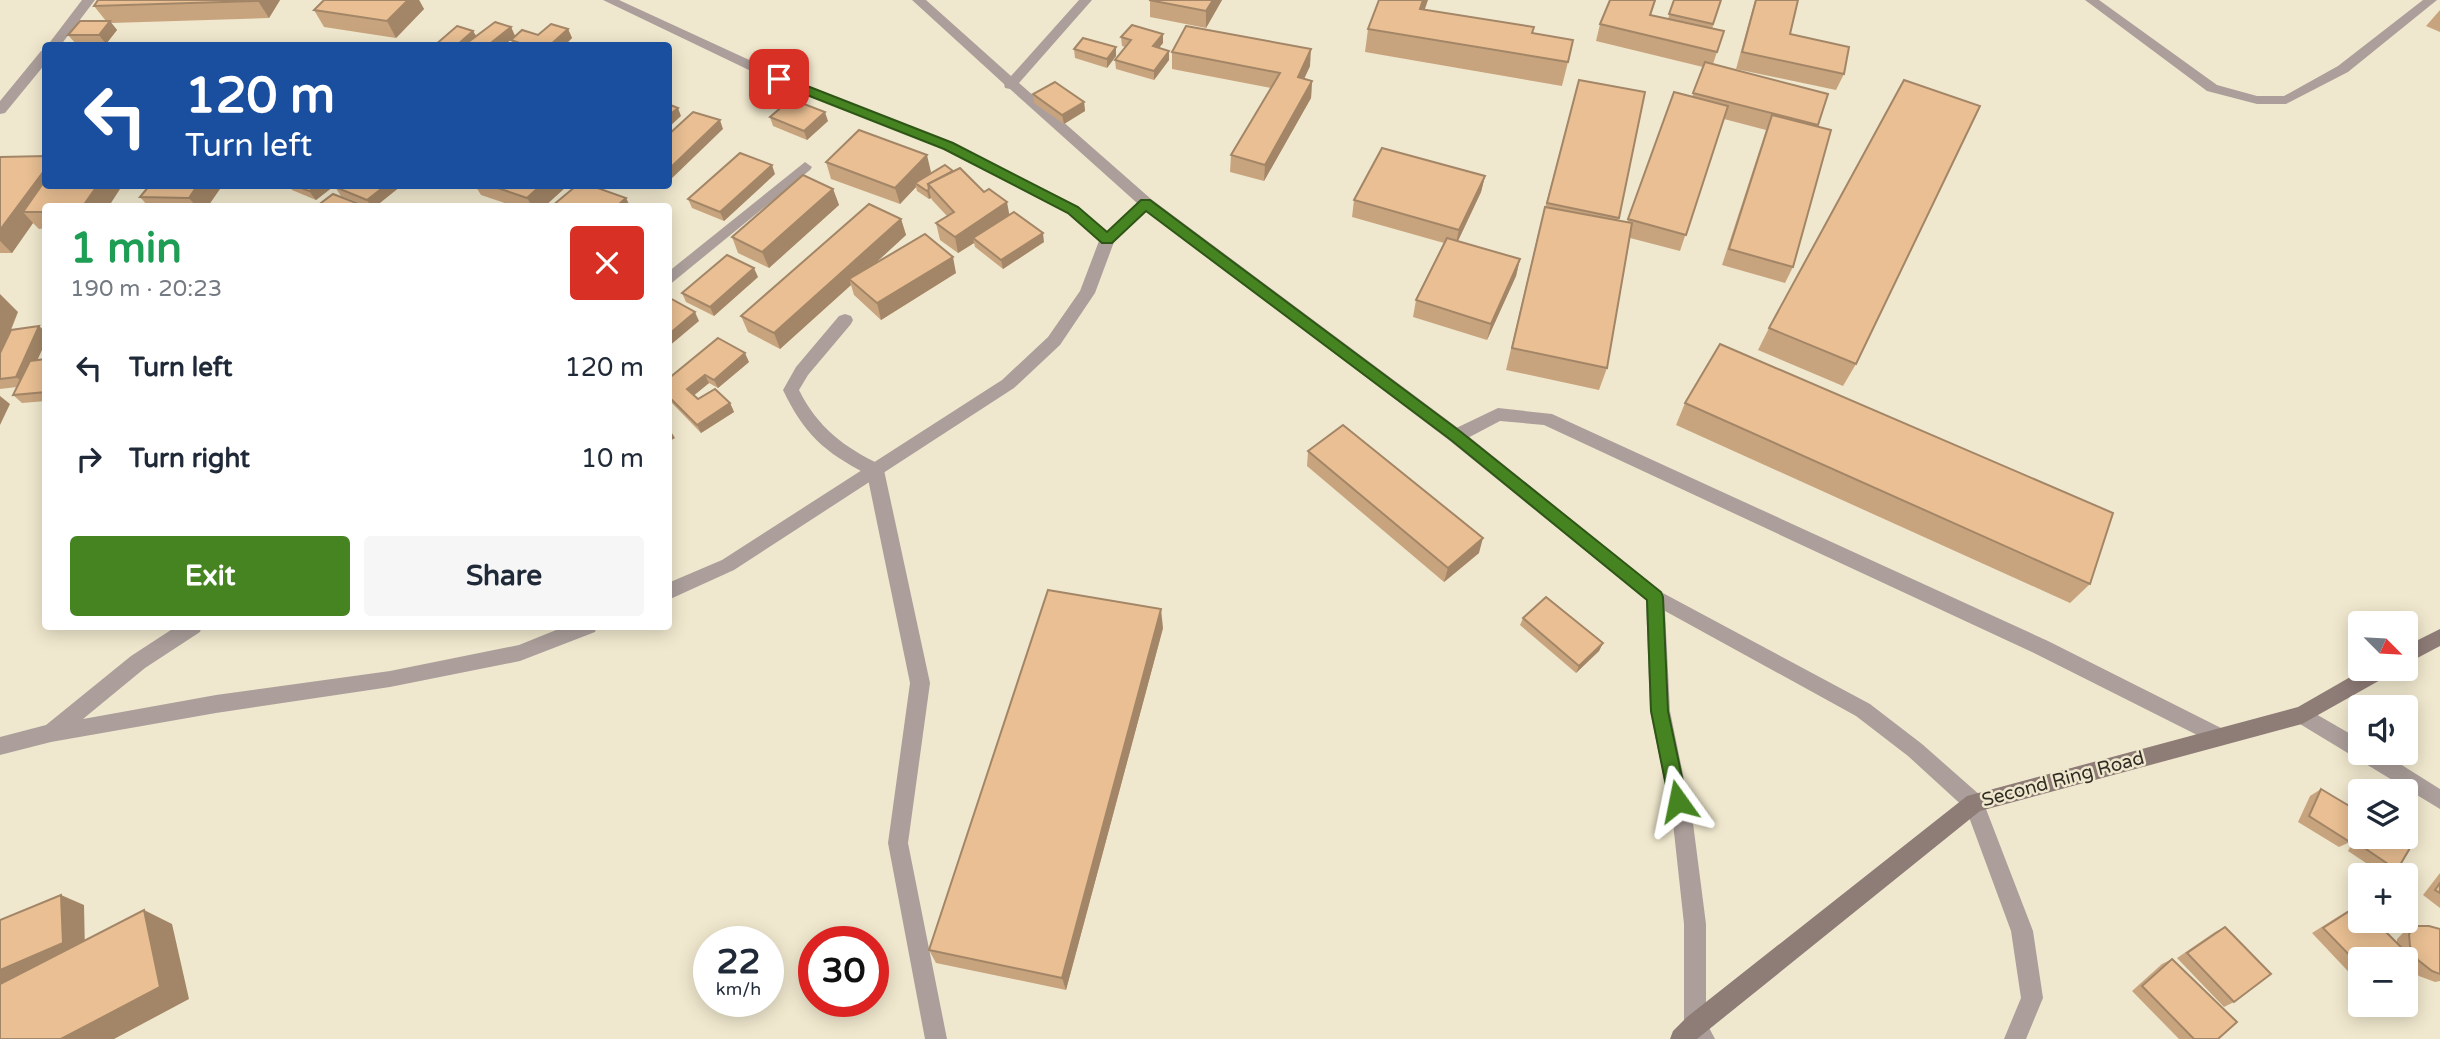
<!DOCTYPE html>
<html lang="en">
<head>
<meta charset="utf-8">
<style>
  :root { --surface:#fff; --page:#f6f6f7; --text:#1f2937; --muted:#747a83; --accent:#468422 }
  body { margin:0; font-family:"Varela Round",sans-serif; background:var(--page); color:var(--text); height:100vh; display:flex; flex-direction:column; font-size:26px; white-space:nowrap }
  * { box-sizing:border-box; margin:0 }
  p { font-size:23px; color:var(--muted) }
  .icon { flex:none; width:38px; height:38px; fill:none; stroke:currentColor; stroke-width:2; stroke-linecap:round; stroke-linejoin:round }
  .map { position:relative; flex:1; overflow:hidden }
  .details { position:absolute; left:42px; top:203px; width:630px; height:427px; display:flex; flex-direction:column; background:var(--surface); border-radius:7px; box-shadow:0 4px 18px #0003 }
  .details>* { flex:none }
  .top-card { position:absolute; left:42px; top:42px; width:630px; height:147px; border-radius:7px; box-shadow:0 4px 18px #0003; background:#1a4fa0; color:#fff; overflow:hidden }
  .needle { width:46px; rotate:114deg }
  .fabs { position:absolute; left:2348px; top:611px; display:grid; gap:14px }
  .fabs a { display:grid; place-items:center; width:70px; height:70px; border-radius:7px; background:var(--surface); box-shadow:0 4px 18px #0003; font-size:35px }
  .speed { position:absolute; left:693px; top:926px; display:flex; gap:14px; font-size:35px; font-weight:700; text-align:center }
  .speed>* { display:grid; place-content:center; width:91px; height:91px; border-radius:50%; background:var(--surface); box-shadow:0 4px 18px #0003; line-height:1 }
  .speed small { font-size:18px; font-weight:400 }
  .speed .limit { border:10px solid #d22; background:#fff; color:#111 }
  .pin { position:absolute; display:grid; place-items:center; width:60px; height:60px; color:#fff; margin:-30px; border-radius:14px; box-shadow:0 4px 10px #0006 }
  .me { position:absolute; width:77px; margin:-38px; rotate:348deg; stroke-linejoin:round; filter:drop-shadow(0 0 5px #0008) }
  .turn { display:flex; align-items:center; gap:24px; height:147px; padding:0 28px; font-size:32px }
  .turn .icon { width:91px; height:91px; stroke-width:2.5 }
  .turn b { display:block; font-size:49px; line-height:60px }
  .round { display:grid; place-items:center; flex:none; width:74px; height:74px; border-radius:7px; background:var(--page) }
  .head { display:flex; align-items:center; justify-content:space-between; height:119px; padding:0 28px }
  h1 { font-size:42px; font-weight:700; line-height:52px; color:#1e9e55 }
  .button { display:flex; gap:14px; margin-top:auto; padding:14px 28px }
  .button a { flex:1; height:80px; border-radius:7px; background:var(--accent); color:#fff; font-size:28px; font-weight:700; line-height:80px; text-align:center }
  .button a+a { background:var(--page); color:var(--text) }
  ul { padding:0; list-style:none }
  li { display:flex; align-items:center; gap:21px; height:91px; padding:0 28px }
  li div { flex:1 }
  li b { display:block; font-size:26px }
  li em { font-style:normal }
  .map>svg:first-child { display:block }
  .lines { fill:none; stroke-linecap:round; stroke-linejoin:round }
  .lane { fill:#ac9f9b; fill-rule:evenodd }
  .street { fill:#ac9f9b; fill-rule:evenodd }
  .secondary { fill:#8e7c77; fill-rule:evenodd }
  .wall { fill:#c8a47e }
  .shaded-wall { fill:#a38667 }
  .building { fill:#e9bf93; stroke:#a38667; stroke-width:2 }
  .route { fill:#468422; stroke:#2e5616; stroke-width:2 }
  .labels { text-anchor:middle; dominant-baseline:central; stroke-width:5; stroke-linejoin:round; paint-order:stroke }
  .street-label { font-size:19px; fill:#312d24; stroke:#f0e8ce }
</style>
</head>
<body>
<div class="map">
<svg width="2440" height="1039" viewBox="0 0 2440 1039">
  <rect width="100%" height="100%" fill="#f0e8ce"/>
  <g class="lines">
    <g class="lane">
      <path d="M845,314l6,2 2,4 -2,4 -43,51 -9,15c19,38 45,57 82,75l3,5 46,213 -22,160 39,196h-22l-37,-196 22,-160 -43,-209c-43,-22 -63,-40 -84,-84l13,-23 43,-51z"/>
      <polygon points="1498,408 1552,414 2048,641 2227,731 2230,737 2227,743 2220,746 2213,743 2034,653 1544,425 1500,421 1462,441 1450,441 1448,436 1450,431"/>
    </g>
    <g class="street">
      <polygon points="82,0 95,0 60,46 47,46"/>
      <polygon points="603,0 619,0 784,76 953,143 1078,206 1107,232 1137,203 1010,89 1005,88 1004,84 912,0 926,0 1011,76 1079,0 1092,0 1019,83 1151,199 1462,431 1661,592 1870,704 1922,744 1981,796 2033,931 2043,998 2026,1039 2004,1039 2021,998 2011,931 1966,809 1908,756 1856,716 1665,611 1670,711 1693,823 1706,924 1706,1022 1715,1039 1691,1039 1684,1025 1684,924 1673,823 1650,711 1646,600 1450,441 1147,211 1114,242 1095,293 1060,345 1014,388 734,570 668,600 668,583 722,560 1002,380 1048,337 1080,291 1099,241 1068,214 943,149 774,82"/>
      <polygon points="2085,0 2099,0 2217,85 2257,96 2284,96 2338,66 2423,0 2437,0 2348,72 2286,104 2257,104 2207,91"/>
      <polygon points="46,50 46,63 5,113 0,114 0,101 41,51"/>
      <polygon points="805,162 812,167 810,170 668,286 668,272"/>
      <polygon points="177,626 202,626 200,632 145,668 83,719 216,695 390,671 519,645 566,626 597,626 595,632 520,661 390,687 216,713 51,742 0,755 0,737 46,725 131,656"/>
      <polygon points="2302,706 2361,740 2361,752 2381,752 2440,789 2440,809 2295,721 2292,715 2295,709"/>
    </g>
    <g class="secondary">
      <polygon points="2440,629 2440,646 2406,664 2406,646"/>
      <polygon points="2366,668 2393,668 2391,674 2302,724 1980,811 1697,1039 1670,1039 1673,1031 1687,1017 1967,796 2298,707"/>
    </g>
  </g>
  <g class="wall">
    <polygon points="280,0 269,18 111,23 117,30 106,44 76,44 68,35 106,21 94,6"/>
    <polygon points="324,0 419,0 424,9 396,38 324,27 314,10"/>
    <polygon points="1150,0 1222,0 1206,28 1150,17"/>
    <polygon points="1610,0 1656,0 1651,15 1668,19 1674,0 1721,0 1712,29 1717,52 1713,64 1828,94 1818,127 1793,267 1785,283 1722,265 1766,130 1724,119 1680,251 1630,238 1607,368 1599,390 1506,370 1539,230 1579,80 1619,218 1618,221 1627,222 1674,92 1692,97 1703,67 1596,41 1600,24"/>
    <polygon points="1755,0 1798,0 1790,34 1844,74 1836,90 1736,69"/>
    <polygon points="1425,10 1532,34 1568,62 1562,86 1365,52 1368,29"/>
    <polygon points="2440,10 2440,32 2426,26"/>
    <polygon points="511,27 515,36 538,35 568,29 572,38 564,46 514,46 511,40 503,46 434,46 473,31 476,36"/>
    <polygon points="1121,37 1163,43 1159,48 1169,60 1154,80 1116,69 1115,60 1125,47 1122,46"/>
    <polygon points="1116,47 1116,56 1107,68 1075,58 1074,49"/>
    <polygon points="1172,52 1310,66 1304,79 1312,81 1311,98 1264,181 1230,172 1231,155 1271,88 1172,69"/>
    <polygon points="1033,94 1084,102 1085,111 1064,124 1034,103"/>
    <polygon points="770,117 828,121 807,140 773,126"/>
    <polygon points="0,157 46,206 46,228 39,229 33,223 12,253 0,253"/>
    <polygon points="826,162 931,172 928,175 984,192 1010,215 1044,242 1003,269 975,247 974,243 958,253 940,240 936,223 947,216 932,200 931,198 929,199 917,191 916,187 900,204 831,179"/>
    <polygon points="775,174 724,221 692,208 688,199"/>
    <polygon points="1485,176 1481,192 1458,241 1520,259 1516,276 1487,340 1413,317 1416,300 1444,243 1352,217 1354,200"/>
    <polygon points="149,186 222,186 208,206 148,206 140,197"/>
    <polygon points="289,186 334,186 316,200 292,190"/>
    <polygon points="337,186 401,186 376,206 367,206 341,196 335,187"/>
    <polygon points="471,186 567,186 545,206 514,206 481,195 476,187"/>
    <polygon points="833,189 839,205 769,268 738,253 732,237"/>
    <polygon points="901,219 906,235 875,263 956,273 881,320 854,295 851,285 780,349 748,332 741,316"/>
    <polygon points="758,277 714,316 686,302 682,293"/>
    <polygon points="18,312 11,330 46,341 37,360 46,359 46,401 22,403 13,395 17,387 0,389 0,353"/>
    <polygon points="1769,328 1856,364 1843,386 1758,350"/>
    <polygon points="749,362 718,388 709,383 694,395 698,399 730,403 734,412 701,433 668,399 668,379"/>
    <polygon points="1685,403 2090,584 2070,603 1676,425"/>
    <polygon points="1308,451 1479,553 1444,582 1307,466"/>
    <polygon points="1523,618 1603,643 1599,651 1576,673 1520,625"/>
    <polygon points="1163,628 1066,990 936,963 929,950"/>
    <polygon points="2321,789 2350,842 2339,847 2298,822 2310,796"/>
    <polygon points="2361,828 2361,836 2393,836 2397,870 2388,875 2384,875 2348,851"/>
    <polygon points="2440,873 2440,908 2423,895"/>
    <polygon points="2359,905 2397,943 2397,939 2405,931 2417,926 2440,929 2440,981 2435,982 2419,976 2407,966 2361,959 2361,985 2312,933 2347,911"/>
    <polygon points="2225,927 2234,1002 2224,1007 2177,958 2215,932"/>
    <polygon points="2172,959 2218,1039 2179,1039 2132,991 2162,964"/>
  </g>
  <g class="shaded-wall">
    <polygon points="259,0 280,0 269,18 258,1"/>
    <polygon points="408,0 419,0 424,9 396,38 387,21"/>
    <polygon points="1213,0 1222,0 1206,28 1206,11"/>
    <polygon points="1423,0 1428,0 1417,32 1420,9"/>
    <polygon points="110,21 117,30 106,44 99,35"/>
    <polygon points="511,27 515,36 503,46 487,46"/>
    <polygon points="568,29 572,38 564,46 549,46"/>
    <polygon points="473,31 478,39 471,46 456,46"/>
    <polygon points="1163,34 1163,43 1153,55 1153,46"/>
    <polygon points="1116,47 1116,56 1107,68 1107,59"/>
    <polygon points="1311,49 1310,66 1297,94 1298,77"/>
    <polygon points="1169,51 1169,60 1154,80 1154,71"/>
    <polygon points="1312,81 1311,98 1264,181 1265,165"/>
    <polygon points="1084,102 1085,111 1064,124 1062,115"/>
    <polygon points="678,108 681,116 668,128 668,116"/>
    <polygon points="825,112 828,121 807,140 804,131"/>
    <polygon points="720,120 723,129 668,182 668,170"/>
    <polygon points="927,155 931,172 919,185 915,183 916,187 900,204 895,188"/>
    <polygon points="772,165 775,174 724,221 720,212"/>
    <polygon points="46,168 46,186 23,212 33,223 12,253 0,241 0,230"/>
    <polygon points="1485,176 1481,192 1455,247 1459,230"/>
    <polygon points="97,186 122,186 109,206 83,206"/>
    <polygon points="197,186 222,186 208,206 196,206 189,198"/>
    <polygon points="317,186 334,186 316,200 309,191"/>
    <polygon points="385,186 401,186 376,206 371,206 367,200"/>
    <polygon points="540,186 567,186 545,206 532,206 527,198"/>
    <polygon points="833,189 839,205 769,268 762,252"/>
    <polygon points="929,189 931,198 929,199 927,191"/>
    <polygon points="626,198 630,206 617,206"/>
    <polygon points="1007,202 1010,218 973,238 974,243 958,253 955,237"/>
    <polygon points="901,219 906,235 854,283 849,279 851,285 780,349 774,333"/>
    <polygon points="1043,233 1044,242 1003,269 1001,260"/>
    <polygon points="953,257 956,273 881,320 877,303"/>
    <polygon points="1520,259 1516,276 1487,340 1491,324"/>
    <polygon points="754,268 758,277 714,316 710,307"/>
    <polygon points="0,294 18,312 2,351 0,351"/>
    <polygon points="695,312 699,321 668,347 668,335"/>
    <polygon points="39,326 46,332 46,341 26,385 16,377"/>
    <polygon points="745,353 749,362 718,388 714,380"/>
    <polygon points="705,375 709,383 692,397 687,389"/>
    <polygon points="0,396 10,404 0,425"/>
    <polygon points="730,403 734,412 701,433 697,425"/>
    <polygon points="670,430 675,438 668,442 668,431"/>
    <polygon points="1483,538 1479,553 1444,582 1448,568"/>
    <polygon points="1161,609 1163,628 1066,990 1062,978"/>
    <polygon points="1603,643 1599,651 1576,673 1579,666"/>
    <polygon points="61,895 84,905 85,953 0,989 0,970"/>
    <polygon points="144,910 172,924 189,999 114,1039 61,1039"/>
  </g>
  <g class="building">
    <polygon points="98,0 259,0 258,1 94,6"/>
    <polygon points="324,0 408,0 387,21 314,10"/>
    <polygon points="1149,0 1213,0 1206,11"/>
    <polygon points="1379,0 1423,0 1420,9 1534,27 1532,33 1573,40 1568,62 1368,29"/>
    <polygon points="1610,0 1655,0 1650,15 1724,31 1717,52 1600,24"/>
    <polygon points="1674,0 1721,0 1713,24 1669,14"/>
    <polygon points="1756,0 1798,0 1790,34 1849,47 1844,74 1742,52"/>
    <polygon points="80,21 110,21 99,35 68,35"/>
    <polygon points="495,22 511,27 487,46 463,46"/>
    <polygon points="551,24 568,29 549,46 528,46 511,40 522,30 538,35"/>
    <polygon points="1132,25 1163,34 1153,46 1169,51 1154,71 1115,60 1131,40 1121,37"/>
    <polygon points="457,26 473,31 456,46 434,46"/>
    <polygon points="1186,26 1311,49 1298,77 1312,81 1265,165 1231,155 1280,73 1172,52"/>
    <polygon points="1083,38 1116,47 1107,59 1074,49"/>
    <polygon points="120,44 191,44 190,46 119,46"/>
    <polygon points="1705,62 1828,94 1818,125 1693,93"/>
    <polygon points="1579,80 1645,92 1619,218 1547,203"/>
    <polygon points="1904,80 1980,106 1856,364 1769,328"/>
    <polygon points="1055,82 1084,102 1062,115 1033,94"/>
    <polygon points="1674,92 1728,106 1686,235 1628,219"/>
    <polygon points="791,99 825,112 804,131 770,117"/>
    <polygon points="668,104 678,108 668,116"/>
    <polygon points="693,112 720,120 668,170 668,135"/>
    <polygon points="1772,115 1831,130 1793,267 1729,249"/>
    <polygon points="859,130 927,155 895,188 826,162"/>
    <polygon points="1382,148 1485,176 1459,230 1354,200"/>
    <polygon points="740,153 772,165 720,212 688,199"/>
    <polygon points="46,156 46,168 0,230 0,157"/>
    <polygon points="945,165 953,171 928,184 929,189 927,191 915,183"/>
    <polygon points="960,168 984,192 989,189 1007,202 955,237 936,223 954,212 928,184"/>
    <polygon points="803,175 833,189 762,252 732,237"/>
    <polygon points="46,179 46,186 97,186 83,206 46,206 46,212 23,212"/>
    <polygon points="149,186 197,186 189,198 140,197"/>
    <polygon points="296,186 317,186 309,191"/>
    <polygon points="337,186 385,186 367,200 335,187"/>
    <polygon points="492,186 540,186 527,198"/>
    <polygon points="576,186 592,186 626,198 618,205 615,204 612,206 552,206"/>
    <polygon points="333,194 359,204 356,206 317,206"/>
    <polygon points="869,204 901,219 774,333 741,316"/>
    <polygon points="1545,207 1632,223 1607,368 1512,348"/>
    <polygon points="1014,212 1043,233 1001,260 973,238"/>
    <polygon points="925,234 953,257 877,303 849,279"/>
    <polygon points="1447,238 1520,259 1491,324 1416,300"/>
    <polygon points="727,255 754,268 710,307 682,293"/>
    <polygon points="668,297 695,312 668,335"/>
    <polygon points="39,326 16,377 0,379 0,353 11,330"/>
    <polygon points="718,338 745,353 714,380 705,375 687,389 698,399 715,389 730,403 697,425 668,396 668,379"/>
    <polygon points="1720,344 2113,513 2090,584 1685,403"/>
    <polygon points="46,359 46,392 13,395 30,361"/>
    <polygon points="1343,425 1483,538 1448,568 1308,451"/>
    <polygon points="1048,590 1161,609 1062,978 929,950"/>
    <polygon points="1546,597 1603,643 1579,666 1523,618"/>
    <polygon points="2321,789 2361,813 2361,816 2350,842 2309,816"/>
    <polygon points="2364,836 2393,836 2410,848 2397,870 2360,845"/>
    <polygon points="2440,883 2440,893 2435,890"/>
    <polygon points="61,895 63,943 0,970 0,920"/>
    <polygon points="2359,905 2361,907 2361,920 2374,920 2415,961 2406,966 2406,959 2361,959 2361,967 2323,928"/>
    <polygon points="144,910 160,987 61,1039 0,1039 0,984"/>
    <polygon points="2417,926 2429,926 2440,929 2440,974 2432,971 2418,960 2410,946 2409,934"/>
    <polygon points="2225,927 2271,974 2234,1002 2187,953"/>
    <polygon points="2172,959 2237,1022 2218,1039 2194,1039 2142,986"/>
  </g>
  <polygon class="route" points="779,75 953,143 1078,207 1107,232 1141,200 1150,200 1461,432 1661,592 1663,597 1668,711 1687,801 1685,807 1678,809 1672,807 1669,801 1651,711 1647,600 1451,440 1146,211 1112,243 1102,243 1068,213 944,149 774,82 774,76"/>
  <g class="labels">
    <g class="street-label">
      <text transform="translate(2063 779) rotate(-15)">Second Ring Road</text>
    </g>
  </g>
</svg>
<div class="fabs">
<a><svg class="needle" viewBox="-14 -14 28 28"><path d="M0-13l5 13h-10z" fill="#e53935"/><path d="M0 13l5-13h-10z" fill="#747a83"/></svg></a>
<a><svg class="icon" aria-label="sound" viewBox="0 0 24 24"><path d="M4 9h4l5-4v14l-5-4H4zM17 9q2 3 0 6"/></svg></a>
<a><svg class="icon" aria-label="layers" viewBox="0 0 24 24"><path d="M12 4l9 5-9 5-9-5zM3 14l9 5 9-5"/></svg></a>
<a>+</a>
<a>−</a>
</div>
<div class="speed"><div>22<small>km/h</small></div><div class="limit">30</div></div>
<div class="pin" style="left:779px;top:79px;background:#d93025"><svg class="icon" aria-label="arrive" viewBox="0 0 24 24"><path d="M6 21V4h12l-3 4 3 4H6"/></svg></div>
<svg class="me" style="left:1678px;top:801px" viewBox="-20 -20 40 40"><path d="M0-17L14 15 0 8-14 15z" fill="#468422" stroke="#fff" stroke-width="4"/></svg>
<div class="top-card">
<div class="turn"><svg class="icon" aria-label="left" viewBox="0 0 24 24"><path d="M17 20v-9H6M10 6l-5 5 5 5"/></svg><div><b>120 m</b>Turn left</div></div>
</div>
<section class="details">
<div class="head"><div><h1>1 min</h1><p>190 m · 20:23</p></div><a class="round" style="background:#d93025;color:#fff"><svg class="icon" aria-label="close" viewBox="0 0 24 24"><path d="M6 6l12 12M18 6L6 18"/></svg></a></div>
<ul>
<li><svg class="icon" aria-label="left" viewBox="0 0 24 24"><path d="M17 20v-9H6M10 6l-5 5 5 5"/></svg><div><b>Turn left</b></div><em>120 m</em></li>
<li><svg class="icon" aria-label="right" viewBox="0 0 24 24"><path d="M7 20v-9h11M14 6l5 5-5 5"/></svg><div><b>Turn right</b></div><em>10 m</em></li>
</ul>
<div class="button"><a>Exit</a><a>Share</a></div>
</section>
</div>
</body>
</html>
